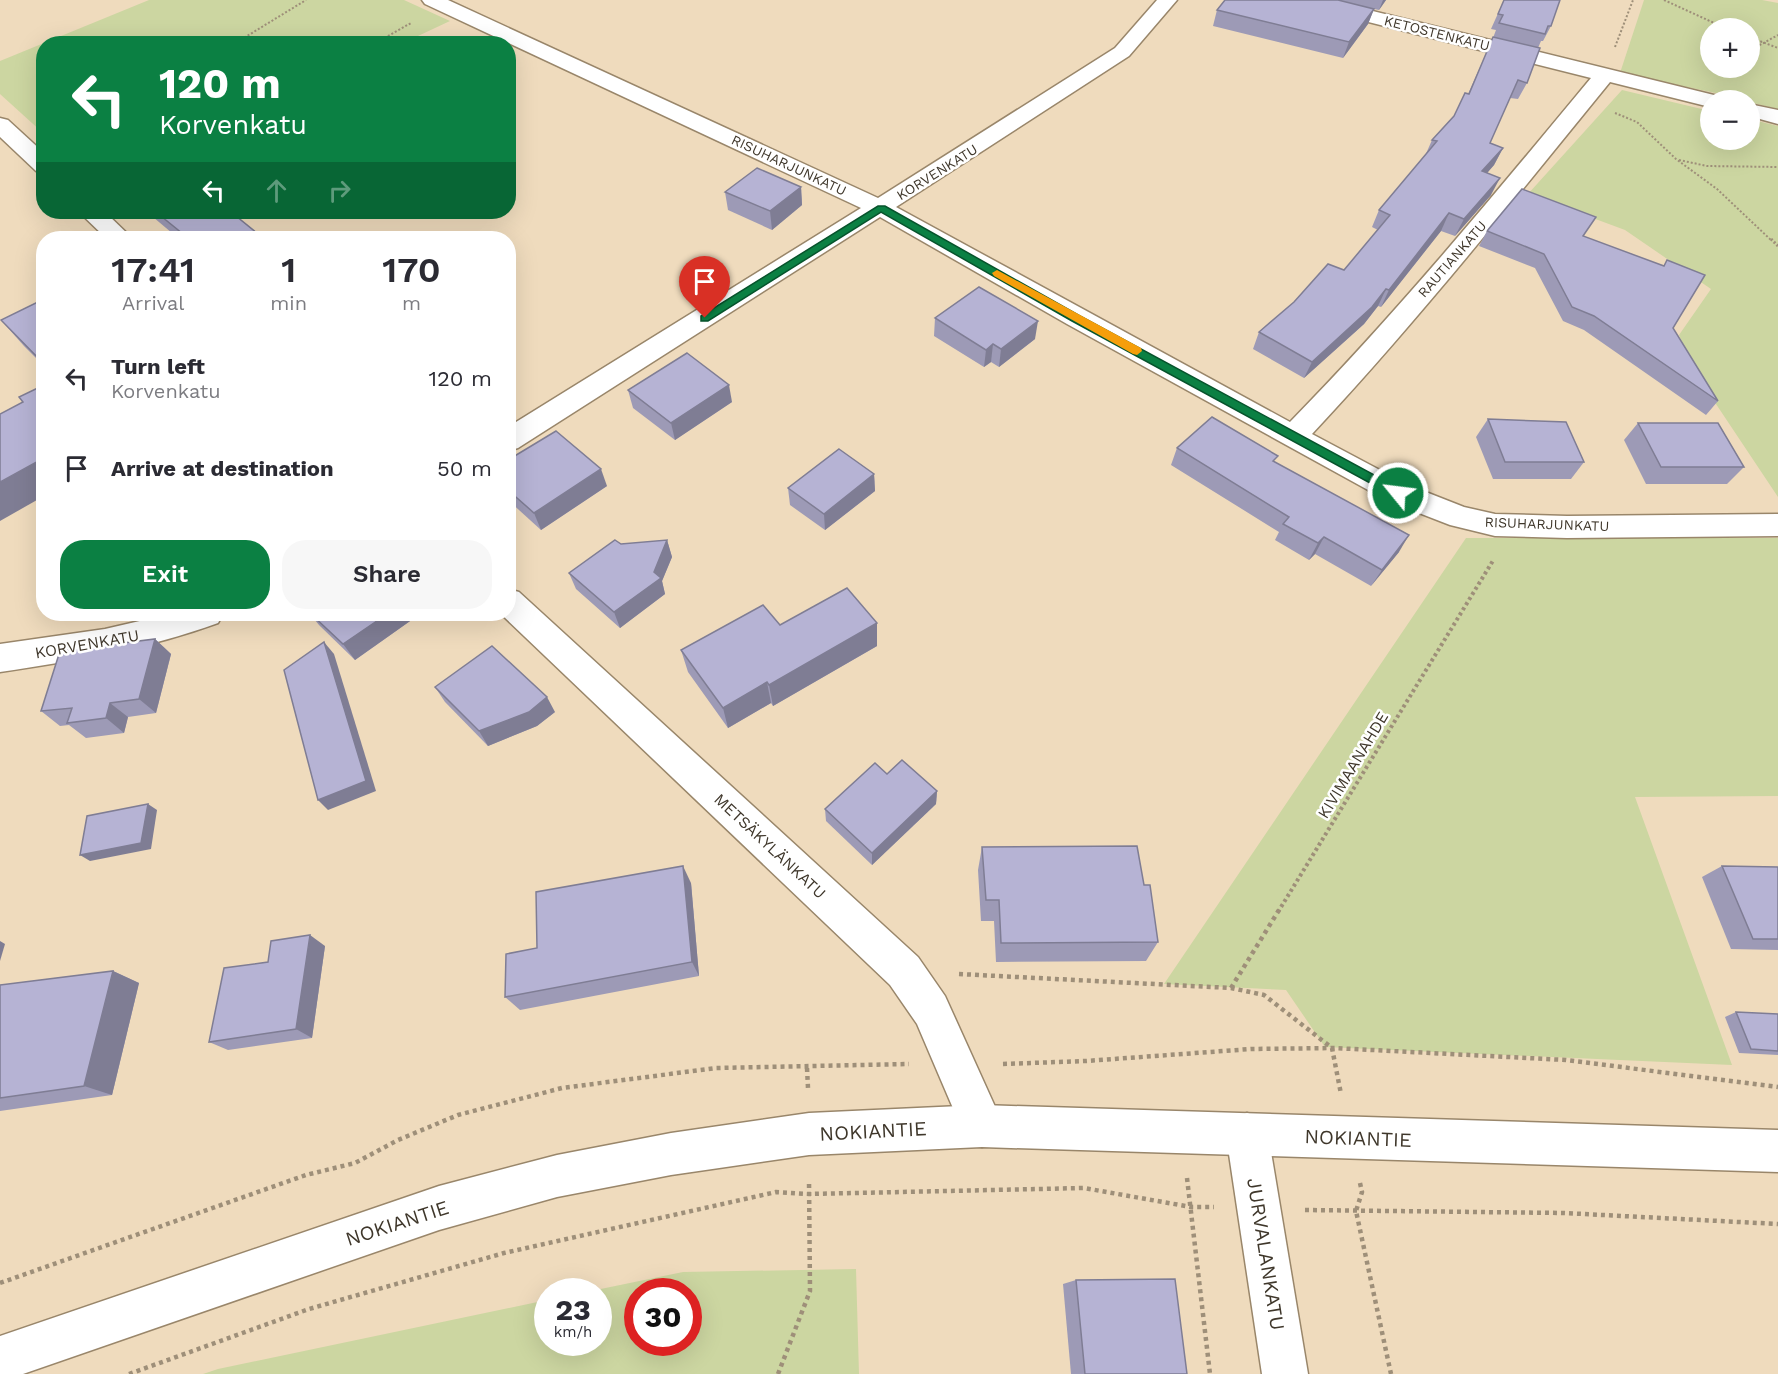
<!DOCTYPE html>
<html lang="en">
<head>
<meta charset="utf-8">
<style>
  :root { --surface:#fff; --page:#f7f7f7; --text:#2b2b33; --muted:#7c7c81; --accent:#0b8043 }
  body { margin:0; font-family:"Work Sans",sans-serif; background:var(--page); color:var(--text); height:100vh; display:flex; flex-direction:column; font-size:22px; white-space:nowrap }
  * { box-sizing:border-box; margin:0 }
  p { font-size:20px; color:var(--muted) }
  .icon { flex:none; width:33px; height:33px; fill:none; stroke:currentColor; stroke-width:2; stroke-linecap:round; stroke-linejoin:round }
  .map { position:relative; flex:1; overflow:hidden }
  .panel { position:absolute; left:36px; top:231px; width:480px; height:390px; display:flex; flex-direction:column; background:var(--surface); border-radius:24px; box-shadow:0 6px 24px #0002 }
  .panel>* { flex:none }
  .guide { position:absolute; left:36px; top:36px; width:480px; height:183px; border-radius:24px; box-shadow:0 6px 24px #0002; background:#0b8043; color:#fff; overflow:hidden }
  .tools { position:absolute; left:1700px; top:18px; display:grid; gap:12px }
  .tools a { display:grid; place-items:center; width:60px; height:60px; border-radius:50%; background:var(--surface); box-shadow:0 6px 24px #0002; font-size:30px }
  .speed { position:absolute; left:534px; top:1278px; display:flex; gap:12px; font-size:30px; font-weight:700; text-align:center }
  .speed>* { display:grid; place-content:center; width:78px; height:78px; border-radius:50%; background:var(--surface); box-shadow:0 6px 24px #0002; line-height:1 }
  .speed small { font-size:15px; font-weight:400 }
  .speed .limit { border:9px solid #d22; background:#fff; color:#111 }
  .pin { position:absolute; display:grid; place-items:center; width:51px; height:51px; color:#fff; margin:-62px -26px; border-radius:50% 50% 50% 0; rotate:-45deg; box-shadow:0 0 6px #0007 }
  .pin .icon { rotate:45deg }
  .me { position:absolute; width:66px; margin:-33px; rotate:299deg; stroke-linejoin:round; filter:drop-shadow(0 0 4px #0008) }
  .turn { display:flex; align-items:center; gap:21px; height:126px; padding:0 24px; font-size:27px }
  .turn .icon { width:78px; height:78px; stroke-width:2.5 }
  .turn b { display:block; font-size:42px; line-height:51px }
  .lanes { display:flex; align-items:center; height:57px; padding:0 24px; background:#0003; justify-content:center; gap:30px; direction:ltr }
  .lanes .off { opacity:.35 }
  .eta { display:flex; justify-content:space-evenly; align-items:center; height:102px; text-align:center }
  .eta b { font-size:36px; font-weight:600; line-height:42px }
  .cta { display:flex; gap:12px; margin-top:auto; padding:12px 24px }
  .cta a { flex:1; height:69px; border-radius:24px; background:var(--accent); color:#fff; font-size:24px; font-weight:600; line-height:69px; text-align:center }
  .cta a+a { background:var(--page); color:var(--text) }
  ul { padding:0; list-style:none }
  li { display:flex; align-items:center; gap:18px; height:90px; padding:0 24px }
  li div { flex:1 }
  li b { display:block; font-size:22px }
  li em { font-style:normal }
  .map>svg:first-child { display:block }
  .green { fill:#ccd6a1; fill-rule:evenodd }
  .lines { fill:none; stroke-linecap:round; stroke-linejoin:round }
  .minor-casing { stroke:#99866a; stroke-width:3 }
  .secondary-casing { stroke:#99866a; stroke-width:3 }
  .path-far3 { stroke:#9e8f79; stroke-width:2; stroke-dasharray:2 2; stroke-linecap:butt }
  .path-far2 { stroke:#9e8f79; stroke-width:3; stroke-dasharray:2 2; stroke-linecap:butt }
  .path-far1 { stroke:#9e8f79; stroke-width:4; stroke-dasharray:3 3; stroke-linecap:butt }
  .path { stroke:#9e8f79; stroke-width:4.5; stroke-dasharray:4 4; stroke-linecap:butt }
  .minor { fill:#fff; fill-rule:evenodd }
  .secondary { fill:#fff; fill-rule:evenodd }
  .wall { fill:#9d9ab6 }
  .shaded-wall { fill:#7f7d94 }
  .building { fill:#b6b3d4; stroke:#7f7d94; stroke-width:1.5 }
  .route { fill:#0b8043; stroke:#07532c; stroke-width:1.5 }
  .slow { fill:#f59e0b }
  .labels { text-anchor:middle; dominant-baseline:central; stroke-width:5; stroke-linejoin:round; paint-order:stroke }
  .far-street-label { font-size:14px; fill:#3f372b; stroke:#fff }
  .street-label { font-size:16px; fill:#3f372b; stroke:#fff }
  .near-street-label { font-size:20px; fill:#3f372b; stroke:#fff }
</style>
</head>
<body>
<div class="map">
<svg width="1778" height="1374" viewBox="0 0 1778 1374">
  <rect width="100%" height="100%" fill="#efdbbd"/>
  <g class="green">
    <polygon points="149,0 404,0 450,21 403,43 44,44 43,133 0,94 0,61"/>
    <path d="M1644,0h118l16,3v106l-29,-7v-2l-129,-27zM1710,28h39v40h-39z"/>
    <polygon points="1622,90 1710,111 1710,140 1749,140 1749,119 1778,126 1778,497 1694,371 1679,335 1711,289 1625,230 1528,194"/>
    <polygon points="1466,538 1778,538 1778,796 1635,797 1732,1065 1325,1047 1286,990 1164,984"/>
    <path d="M856,1269l3,105h-656l15,-5 329,-69 1,42h50v-50l-7,-1 92,-19zM638,1292h50v50h-50z"/>
  </g>
  <g class="lines">
    <g class="minor-casing">
      <g id="minor">
        <path d="M422,0h26l430,198 237,-150 42,-48h20l-48,56 -233,151 394,215c107,-109 204,-227 301,-344l-294,-74 -3,-4h34l390,96 2,4h-10v7l-100,-25c-97,119 -193,240 -298,352l96,51 56,22 31,7 72,2 211,-2v22l-211,2 -72,-2 -45,-11 -62,-24 -321,-177 -187,-107 -362,231 -10,3v-24l353,-219 -436,-204z"/>
        <polygon points="1749,104 1778,110 1778,124 1749,116"/>
        <polygon points="0,118 8,120 44,153 44,173 36,171 0,137"/>
        <polygon points="79,212 105,212 132,238 106,238"/>
        <polygon points="508,589 519,592 918,957 945,996 997,1111 1003,1126 997,1141 982,1147 967,1141 917,1024 890,985 501,614 508,614"/>
        <path d="M170,614h53l-5,9c-71,26 -143,38 -218,49v-28l105,-15z"/>
        <polygon points="1247,1113 1262,1119 1268,1134 1308,1374 1262,1374 1226,1134 1232,1119"/>
      </g>
    </g>
    <g class="secondary-casing">
      <polygon id="secondary" points="982,1105 1778,1130 1778,1172 982,1147 809,1155 671,1175 557,1197 439,1230 23,1374 0,1374 0,1336 439,1186 557,1155 671,1133 809,1113"/>
    </g>
    <g class="path-far3">
      <polyline points="1664,0 1725,28"/>
      <polyline points="1749,37 1778,48"/>
      <polyline points="234,44 306,0"/>
      <polyline points="374,44 411,23"/>
      <polyline points="1615,47 1633,0"/>
      <polyline points="1749,51 1778,35"/>
      <polyline points="1615,113 1637,122 1676,159 1717,189 1772,241"/>
      <polyline points="1679,160 1707,166 1778,167"/>
    </g>
    <polyline class="path-far2" points="1771,239 1778,246"/>
    <polyline class="path-far1" points="1278,912 1494,559"/>
    <g class="path">
      <polyline points="959,974 1231,988 1264,995 1332,1048 1341,1094"/>
      <polyline points="1231,988 1279,910"/>
      <polyline points="1003,1064 1086,1061 1251,1049 1334,1048 1566,1060 1778,1087"/>
      <polyline points="807,1068 808,1088"/>
      <polyline points="1187,1178 1210,1374"/>
      <polyline points="1360,1183 1362,1192 1356,1211 1391,1374"/>
      <polyline points="1305,1210 1564,1213 1778,1224"/>
      <polyline points="0,1283 306,1175 355,1163 398,1140 458,1115 562,1088 716,1068 909,1064"/>
      <polyline points="129,1374 309,1309 504,1253 776,1192 809,1194 1084,1188 1191,1207 1214,1207"/>
      <polyline points="778,1374 810,1291 809,1180"/>
    </g>
    <use href="#minor" class="minor"/>
    <use href="#secondary" class="secondary"/>
  </g>
  <g class="wall">
    <polygon points="1225,0 1386,0 1379,10 1374,9 1368,24 1343,58 1213,26 1217,10"/>
    <polygon points="1504,0 1551,26 1543,41 1541,41 1538,48 1527,83 1518,99 1510,98 1490,143 1503,148 1494,165 1487,173 1491,195 1455,236 1441,231 1381,307 1378,306 1364,324 1304,378 1253,349 1259,332 1344,270 1378,230 1372,227 1379,210 1425,156 1432,140 1454,116 1468,94 1493,38 1496,30 1491,29"/>
    <polygon points="801,187 802,205 772,230 728,210 725,192"/>
    <polygon points="147,212 231,212 263,238 178,238"/>
    <polygon points="1487,231 1584,236 1673,328 1718,401 1706,415 1584,330 1563,321 1535,268 1479,246"/>
    <polygon points="44,299 44,366 24,346 1,320"/>
    <polygon points="935,318 1035,339 999,367 991,362 984,367 934,336"/>
    <polygon points="628,390 732,402 675,440 633,408"/>
    <polygon points="1488,419 1584,462 1571,479 1493,479 1476,437"/>
    <polygon points="1638,423 1744,467 1727,484 1646,484 1624,440"/>
    <polygon points="1177,448 1275,462 1399,552 1371,586 1315,554 1309,560 1275,540 1279,532 1171,465"/>
    <polygon points="508,460 607,486 541,530 508,500"/>
    <polygon points="874,474 875,491 825,530 790,505 788,488"/>
    <polygon points="667,540 672,557 662,581 665,594 620,628 576,589 569,573"/>
    <polygon points="310,614 420,614 355,660 319,625"/>
    <polygon points="877,623 877,646 773,706 771,703 728,728 688,672 681,650 780,625"/>
    <polygon points="155,639 171,654 156,713 128,717 124,733 86,738 69,725 60,726 41,711"/>
    <polygon points="435,687 555,712 537,726 488,746 445,702"/>
    <polygon points="937,791 936,804 872,865 826,821 825,809"/>
    <polygon points="982,847 1144,885 1158,942 1146,961 996,962 994,921 981,921 978,870"/>
    <polygon points="1722,866 1778,867 1778,950 1731,949 1702,877"/>
    <polygon points="691,883 699,976 520,1010 505,997 537,948"/>
    <polygon points="325,946 312,1038 228,1050 209,1042 268,962"/>
    <polygon points="113,971 139,983 112,1095 0,1111 0,985"/>
    <polygon points="1736,1012 1778,1014 1778,1055 1739,1053 1725,1017"/>
    <polygon points="1076,1280 1187,1374 1071,1374 1063,1284"/>
  </g>
  <g class="shaded-wall">
    <polygon points="1383,0 1386,0 1379,10"/>
    <polygon points="1374,9 1368,24 1343,58 1349,42"/>
    <polygon points="1503,148 1494,165 1474,188 1482,171"/>
    <polygon points="1500,178 1491,195 1455,236 1464,219"/>
    <polygon points="801,187 802,205 772,230 770,211"/>
    <polygon points="1449,213 1441,231 1381,307 1389,290"/>
    <polygon points="1386,289 1378,306 1364,324 1304,378 1312,362"/>
    <polygon points="1038,321 1035,339 999,367 1001,349"/>
    <polygon points="993,344 991,362 984,367 986,350"/>
    <polygon points="729,385 732,402 675,440 671,423"/>
    <polygon points="44,458 44,496 0,521 0,482"/>
    <polygon points="601,469 607,486 541,530 534,513"/>
    <polygon points="874,474 875,491 825,530 824,514"/>
    <polygon points="1409,535 1399,552 1371,586 1382,570"/>
    <polygon points="1324,537 1315,554 1309,560 1318,543"/>
    <polygon points="667,540 672,557 662,581 665,594 620,628 614,612 654,572"/>
    <polygon points="387,614 420,614 355,660 343,644"/>
    <polygon points="877,623 877,646 773,706 769,685"/>
    <polygon points="155,639 171,654 156,713 139,699"/>
    <polygon points="324,642 334,654 376,791 328,810 318,800"/>
    <polygon points="767,682 771,703 728,728 723,708"/>
    <polygon points="547,697 555,712 537,726 488,746 479,731"/>
    <polygon points="110,703 128,717 124,733 106,718"/>
    <polygon points="937,791 936,804 872,865 872,853"/>
    <polygon points="148,804 157,810 151,849 90,861 80,855"/>
    <polygon points="683,866 691,883 699,976 692,962"/>
    <polygon points="310,935 325,946 312,1038 296,1029"/>
    <polygon points="0,941 5,944 0,961"/>
    <polygon points="113,971 139,983 112,1095 84,1086"/>
  </g>
  <g class="building">
    <polygon points="1225,0 1338,0 1374,9 1349,42 1217,10"/>
    <polygon points="1504,0 1560,0 1551,26 1548,26 1545,34 1499,23 1503,15 1498,14"/>
    <polygon points="1493,37 1540,48 1527,83 1518,80 1490,143 1503,148 1482,171 1500,178 1464,219 1449,213 1389,290 1386,289 1372,307 1312,362 1259,332 1294,302 1328,264 1344,270 1390,215 1379,210 1437,141 1432,140 1454,116 1465,93 1469,94"/>
    <polygon points="757,168 801,187 770,211 725,192"/>
    <polygon points="1522,189 1596,217 1583,236 1664,266 1667,260 1705,275 1673,328 1718,401 1594,316 1572,307 1544,254 1487,231"/>
    <polygon points="156,212 231,212 263,238 188,238"/>
    <polygon points="979,287 1038,321 1001,349 993,344 986,350 935,318"/>
    <polygon points="44,299 44,364 1,320"/>
    <polygon points="687,353 729,385 671,423 628,390"/>
    <polygon points="44,385 44,458 0,482 0,414 23,402 19,397"/>
    <polygon points="1212,417 1278,456 1273,461 1409,535 1382,570 1324,537 1318,543 1283,524 1289,517 1177,448"/>
    <polygon points="1488,419 1566,422 1584,462 1505,462"/>
    <polygon points="1638,423 1718,423 1744,467 1661,467"/>
    <polygon points="556,431 601,469 534,513 508,490 508,460"/>
    <polygon points="839,449 874,474 824,514 788,488"/>
    <polygon points="615,540 621,544 667,540 654,572 661,578 614,612 569,573"/>
    <polygon points="847,588 877,623 769,685 767,682 723,708 681,650 763,605 780,625"/>
    <polygon points="311,614 387,614 343,644"/>
    <polygon points="155,639 139,699 110,703 106,718 67,723 72,708 41,711 60,651"/>
    <polygon points="324,642 366,781 318,800 284,670"/>
    <polygon points="492,646 547,697 529,712 479,731 435,687"/>
    <polygon points="902,760 937,791 872,853 825,809 875,763 887,774"/>
    <polygon points="148,804 141,843 80,855 87,816"/>
    <polygon points="1137,846 1144,885 1150,885 1158,942 1001,943 999,900 986,900 982,847"/>
    <polygon points="683,866 692,962 505,997 506,954 537,948 536,892"/>
    <polygon points="1722,866 1778,867 1778,939 1753,939"/>
    <polygon points="310,935 296,1029 209,1042 224,968 268,962 271,941"/>
    <polygon points="113,971 84,1086 0,1098 0,985"/>
    <polygon points="1736,1012 1778,1014 1778,1051 1751,1049"/>
    <polygon points="1175,1279 1187,1374 1085,1374 1076,1280"/>
  </g>
  <polygon class="route" points="878,206 885,206 1080,316 1402,490 1404,493 1398,497 1394,496 1072,321 881,212 708,321 701,321 701,316"/>
  <polygon class="slow" points="997,270 1141,348 1142,351 1137,355 1133,354 994,276 992,273"/>
  <g class="labels">
    <g class="far-street-label">
      <text transform="translate(1437 33) rotate(14)">KETOSTENKATU</text>
      <text transform="translate(789 165) rotate(25)">RISUHARJUNKATU</text>
      <text transform="translate(937 172) rotate(-32)">KORVENKATU</text>
      <text transform="translate(1452 259) rotate(-49)">RAUTIANKATU</text>
      <text transform="translate(1547 524) rotate(2)">RISUHARJUNKATU</text>
    </g>
    <g class="street-label">
      <text transform="translate(87 644) rotate(-10)">KORVENKATU</text>
      <text transform="translate(1353 765) rotate(-59)">KIVIMAANAHDE</text>
      <text transform="translate(770 846) rotate(43)">METSÄKYLÄNKATU</text>
    </g>
    <g class="near-street-label">
      <text transform="translate(873 1131) rotate(-3)">NOKIANTIE</text>
      <text transform="translate(1358 1138) rotate(2)">NOKIANTIE</text>
      <text transform="translate(397 1223) rotate(-18)">NOKIANTIE</text>
      <text transform="translate(1266 1254) rotate(81)">JURVALANKATU</text>
    </g>
  </g>
</svg>
<div class="tools">
<a>+</a>
<a>−</a>
</div>
<div class="speed"><div>23<small>km/h</small></div><div class="limit">30</div></div>
<div class="pin" style="left:705px;top:318px;background:#d93025"><svg class="icon" aria-label="arrive" viewBox="0 0 24 24"><path d="M6 21V4h12l-3 4 3 4H6"/></svg></div>
<svg class="me" style="left:1398px;top:493px" viewBox="-20 -20 40 40"><circle r="17" fill="#0b8043" stroke="#fff" stroke-width="3"/><path d="M0-11L8 9 0 5-8 9z" fill="#fff"/></svg>
<div class="guide">
<div class="turn"><svg class="icon" aria-label="left" viewBox="0 0 24 24"><path d="M17 20v-9H6M10 6l-5 5 5 5"/></svg><div><b>120 m</b>Korvenkatu</div></div>
<div class="lanes"><svg class="icon" aria-label="left" viewBox="0 0 24 24"><path d="M17 20v-9H6M10 6l-5 5 5 5"/></svg><svg class="icon off" aria-label="ahead" viewBox="0 0 24 24"><path d="M12 20V5M6 11l6-6 6 6"/></svg><svg class="icon off" aria-label="right" viewBox="0 0 24 24"><path d="M7 20v-9h11M14 6l5 5-5 5"/></svg></div>
</div>
<section class="panel">
<div class="eta">
<div><b>17:41</b><p>Arrival</p></div>
<div><b>1</b><p>min</p></div>
<div><b>170</b><p>m</p></div>
</div>
<ul>
<li><svg class="icon" aria-label="left" viewBox="0 0 24 24"><path d="M17 20v-9H6M10 6l-5 5 5 5"/></svg><div><b>Turn left</b><p>Korvenkatu</p></div><em>120 m</em></li>
<li><svg class="icon" aria-label="arrive" viewBox="0 0 24 24"><path d="M6 21V4h12l-3 4 3 4H6"/></svg><div><b>Arrive at destination</b></div><em>50 m</em></li>
</ul>
<div class="cta"><a>Exit</a><a>Share</a></div>
</section>
</div>
</body>
</html>
